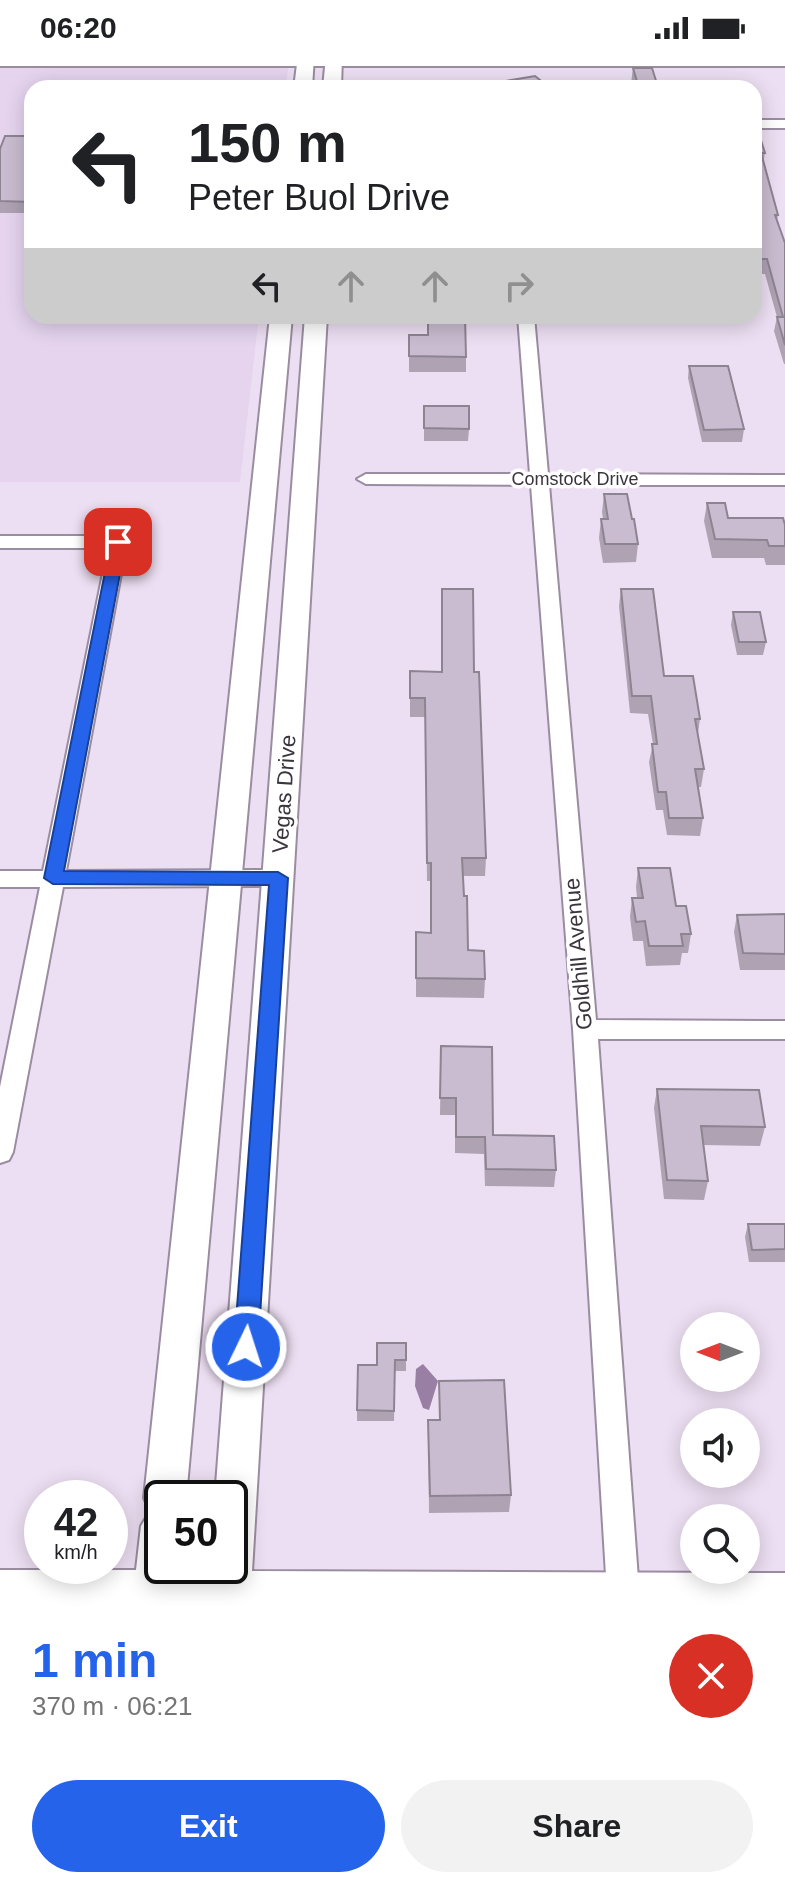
<!DOCTYPE html>
<html lang="en">
<head>
<meta charset="utf-8">
<style>
  :root { --surface:#fff; --page:#f2f2f2; --text:#202124; --muted:#757577; --accent:#2563eb }
  body { margin:0; font-family:Arial,sans-serif; background:var(--page); color:var(--text); height:100vh; display:flex; flex-direction:column; font-size:30px; white-space:nowrap }
  * { box-sizing:border-box; margin:0 }
  p { font-size:26px; color:var(--muted) }
  .icon { flex:none; width:44px; height:44px; fill:none; stroke:currentColor; stroke-width:2; stroke-linecap:round; stroke-linejoin:round }
  .map { position:relative; height:1552px; overflow:hidden }
  .drawer { display:flex; flex-direction:column; background:var(--surface); flex:1 }
  .drawer>* { flex:none }
  .guide { position:absolute; left:24px; top:24px; width:738px; height:244px; border-radius:24px; box-shadow:0 4px 20px #0003; background:#fff; color:var(--text); overflow:hidden }
  .needle { width:52px; rotate:270deg }
  .fabs { position:absolute; left:680px; top:1256px; display:grid; gap:16px }
  .fabs a { display:grid; place-items:center; width:80px; height:80px; border-radius:50%; background:var(--surface); box-shadow:0 4px 20px #0003; font-size:40px }
  .speed { position:absolute; left:24px; top:1424px; display:flex; gap:16px; font-size:40px; font-weight:700; text-align:center }
  .speed>* { display:grid; place-content:center; width:104px; height:104px; border-radius:50%; background:var(--surface); box-shadow:0 4px 20px #0003; line-height:1 }
  .speed small { font-size:20px; font-weight:400 }
  .speed .limit { border:4px solid #111; border-radius:12px; background:#fff; color:#111 }
  .pin { position:absolute; display:grid; place-items:center; width:68px; height:68px; color:#fff; margin:-34px; border-radius:16px; box-shadow:0 4px 12px #0006 }
  .me { position:absolute; width:88px; margin:-44px; rotate:4deg; stroke-linejoin:round; filter:drop-shadow(0 0 6px #0008) }
  .turn { display:flex; align-items:center; gap:28px; height:168px; padding:0 32px; font-size:36px }
  .turn .icon { width:104px; height:104px; stroke-width:2.5 }
  .turn b { display:block; font-size:56px; line-height:68px }
  .lanes { display:flex; align-items:center; height:76px; padding:0 32px; background:#0003; justify-content:center; gap:40px; direction:ltr }
  .lanes .off { opacity:.35 }
  .round { display:grid; place-items:center; flex:none; width:84px; height:84px; border-radius:42px; background:var(--page) }
  .headline { display:flex; align-items:center; justify-content:space-between; height:136px; padding:0 32px }
  h1 { font-size:48px; font-weight:700; line-height:60px; color:var(--accent) }
  .cta { display:flex; gap:16px; margin-top:auto; padding:16px 32px }
  .cta a { flex:1; height:92px; border-radius:48px; background:var(--accent); color:#fff; font-size:32px; font-weight:700; line-height:92px; text-align:center }
  .cta a+a { background:var(--page); color:var(--text) }
  .status { display:flex; justify-content:space-between; align-items:center; height:56px; padding:0 40px; background:var(--surface); direction:ltr }
  .status svg { height:22px; fill:currentColor }
  .map>svg:first-child { display:block }
  .built { fill:#e6d4ef }
  .water { fill:#987fa3 }
  .lines { fill:none; stroke-linecap:round; stroke-linejoin:round }
  .street-casing { stroke:#9b8da0; stroke-width:4 }
  .secondary-casing { stroke:#9b8da0; stroke-width:4 }
  .primary-casing { stroke:#9b8da0; stroke-width:4 }
  .street { fill:#fff; fill-rule:evenodd }
  .secondary { fill:#fff; fill-rule:evenodd }
  .primary { fill:#fff; fill-rule:evenodd }
  .wall { fill:#aea2b3 }
  .building { fill:#cabcd0; stroke:#8d8492; stroke-width:2 }
  .route { fill:#2563eb; stroke:#184099; stroke-width:2 }
  .labels { text-anchor:middle; dominant-baseline:central; stroke-width:7; stroke-linejoin:round; paint-order:stroke }
  .far-street-label { font-size:18px; fill:#3a353d; stroke:#fff }
  .street-label { font-size:22px; fill:#3a353d; stroke:#fff }
</style>
</head>
<body>
<div class="status"><b>06:20</b><svg viewBox="0 0 49 12"><path d="M0 12V9h3v3zM5 12V6h3v6zM10 12V3h3v9zM15 12V0h3v12zM26 1h20v11H26zM47 4h2v5h-2z"/></svg></div>
<div class="map">
<svg width="785" height="1552" viewBox="0 0 785 1552">
  <rect width="100%" height="100%" fill="#eddff3"/>
  <polygon class="built" points="0,10 288,12 286,32 32,32 32,260 259,260 240,426 0,426"/>
  <polygon class="water" points="423,1308 438,1325 429,1354 423,1352 415,1330 416,1313"/>
  <g class="lines">
    <g class="street-casing">
      <g id="street">
        <rect x="754" y="64" width="31" height="8"/>
        <polygon points="518,260 534,260 548,418 785,419 785,429 549,429 596,964 785,965 785,983 598,983 639,1536 634,1547 623,1552 612,1547 607,1536 573,973 531,429 366,428 357,423 366,418 530,418"/>
        <polygon points="0,480 118,480 127,486 66,815 278,814 286,816 289,822 286,828 278,830 63,831 13,1096 9,1104 0,1107 0,1031 40,831 0,831 0,815 43,815 108,492 0,492"/>
      </g>
    </g>
    <g class="secondary-casing">
      <g id="secondary">
        <polygon points="298,0 314,0 312,32 294,32"/>
        <polygon points="326,0 342,0 341,32 323,32"/>
        <polygon points="270,260 292,260 186,1442 162,1442 162,1510 179,1510 179,1514 209,1515 210,1510 230,1510 230,1442 215,1442 305,260 327,260 252,1515 785,1517 785,1552 0,1552 0,1514 136,1514 141,1470 150,1455 144,1442"/>
      </g>
    </g>
    <g class="primary-casing">
      <rect id="primary" x="0" y="0" width="785" height="10"/>
    </g>
    <use href="#street" class="street"/>
    <use href="#secondary" class="secondary"/>
    <use href="#primary" class="primary"/>
  </g>
  <g class="wall">
    <polygon points="633,12 658,32 633,32 631,27"/>
    <polygon points="754,75 765,97 763,107 778,159 777,165 785,187 785,308 784,308 774,275 777,261 765,218 754,218"/>
    <polygon points="32,80 32,157 0,157 0,93"/>
    <polygon points="409,279 428,279 466,301 466,316 409,316"/>
    <polygon points="689,310 744,373 742,386 702,386 688,322"/>
    <polygon points="424,350 469,373 468,385 424,385"/>
    <polygon points="604,438 632,463 638,488 636,506 603,507 599,482 601,463 603,463 602,456"/>
    <polygon points="707,447 728,462 785,469 785,509 766,509 764,502 712,502 704,465"/>
    <polygon points="621,533 664,620 700,663 698,677 704,713 701,731 698,731 703,762 700,780 667,779 663,754 656,754 649,706 653,688 648,658 630,657 619,550"/>
    <polygon points="733,556 766,586 763,599 737,599 731,569"/>
    <polygon points="410,615 474,616 486,802 485,820 463,820 468,894 485,923 484,942 416,941 416,876 430,877 430,825 427,825 425,661 410,661"/>
    <polygon points="638,812 676,850 691,878 688,897 682,897 680,909 646,910 643,885 633,885 630,861 632,842 637,842 636,831"/>
    <polygon points="785,858 785,914 740,914 734,876 737,859"/>
    <polygon points="441,990 493,1079 556,1114 554,1131 485,1130 484,1098 455,1097 455,1059 440,1059"/>
    <polygon points="657,1033 765,1071 760,1090 703,1089 708,1125 704,1144 664,1143 654,1052"/>
    <polygon points="748,1168 785,1168 785,1206 749,1206 745,1181"/>
    <polygon points="406,1287 406,1315 395,1315 394,1365 357,1365 357,1354 377,1309"/>
    <polygon points="439,1325 511,1439 509,1456 429,1457 428,1364 439,1364"/>
  </g>
  <g class="building">
    <polygon points="633,12 652,12 658,31 639,32"/>
    <polygon points="535,20 550,32 507,32 500,26"/>
    <polygon points="754,75 758,75 765,97 761,97 778,159 775,159 785,187 785,289 777,261 783,261 767,203 754,203"/>
    <polygon points="5,80 32,80 32,146 0,145 0,93"/>
    <polygon points="428,260 465,260 466,301 409,300 409,279 428,279"/>
    <polygon points="689,310 728,310 744,373 704,374"/>
    <polygon points="424,350 469,350 469,373 424,372"/>
    <polygon points="604,438 627,438 632,463 634,463 638,488 605,488 601,463 608,463"/>
    <polygon points="707,447 725,447 728,462 783,462 785,469 785,490 769,490 767,484 715,483"/>
    <polygon points="442,533 473,533 474,616 479,616 486,802 462,802 464,840 467,840 468,894 484,895 485,923 416,922 416,876 431,877 431,807 427,807 425,642 410,642 410,615 442,616"/>
    <polygon points="621,533 653,533 664,620 693,620 700,663 695,663 704,713 695,713 703,762 669,762 666,736 658,736 652,688 657,688 651,640 632,640"/>
    <polygon points="733,556 760,556 766,586 739,586"/>
    <polygon points="638,812 670,812 676,850 686,850 691,878 681,878 683,890 649,890 645,865 636,866 632,842 643,842"/>
    <polygon points="785,858 785,898 743,897 737,859"/>
    <polygon points="441,990 492,991 493,1079 554,1080 556,1114 486,1113 485,1081 456,1081 456,1042 440,1042"/>
    <polygon points="657,1033 759,1034 765,1071 701,1070 708,1125 667,1124"/>
    <polygon points="748,1168 785,1168 785,1193 752,1194"/>
    <polygon points="377,1287 406,1287 406,1304 395,1304 394,1355 357,1354 358,1309 377,1309"/>
    <polygon points="504,1324 511,1439 430,1440 428,1364 440,1364 439,1325"/>
  </g>
  <polygon class="route" points="118,481 126,486 64,815 278,816 288,822 258,1291 254,1298 246,1301 238,1298 234,1291 269,829 53,828 44,822 111,486"/>
  <g class="labels">
    <g class="far-street-label">
      <text x="575" y="423">Comstock Drive</text>
    </g>
    <g class="street-label">
      <text transform="translate(284 738) rotate(-86)">Vegas Drive</text>
      <text transform="translate(578 898) rotate(-95)">Goldhill Avenue</text>
    </g>
  </g>
</svg>
<div class="fabs">
<a><svg class="needle" viewBox="-14 -14 28 28"><path d="M0-13l5 13h-10z" fill="#e53935"/><path d="M0 13l5-13h-10z" fill="#757577"/></svg></a>
<a><svg class="icon" aria-label="sound" viewBox="0 0 24 24"><path d="M4 9h4l5-4v14l-5-4H4zM17 9q2 3 0 6"/></svg></a>
<a><svg class="icon" aria-label="search" viewBox="0 0 24 24"><circle cx="10" cy="10" r="6"/><path d="M15 15l6 6"/></svg></a>
</div>
<div class="speed"><div>42<small>km/h</small></div><div class="limit">50</div></div>
<div class="pin" style="left:118px;top:486px;background:#d93025"><svg class="icon" aria-label="arrive" viewBox="0 0 24 24"><path d="M6 21V4h12l-3 4 3 4H6"/></svg></div>
<svg class="me" style="left:246px;top:1291px" viewBox="-20 -20 40 40"><circle r="17" fill="#2563eb" stroke="#fff" stroke-width="3"/><path d="M0-11L8 9 0 5-8 9z" fill="#fff"/></svg>
<div class="guide">
<div class="turn"><svg class="icon" aria-label="left" viewBox="0 0 24 24"><path d="M17 20v-9H6M10 6l-5 5 5 5"/></svg><div><b>150 m</b>Peter Buol Drive</div></div>
<div class="lanes"><svg class="icon" aria-label="left" viewBox="0 0 24 24"><path d="M17 20v-9H6M10 6l-5 5 5 5"/></svg><svg class="icon off" aria-label="ahead" viewBox="0 0 24 24"><path d="M12 20V5M6 11l6-6 6 6"/></svg><svg class="icon off" aria-label="ahead" viewBox="0 0 24 24"><path d="M12 20V5M6 11l6-6 6 6"/></svg><svg class="icon off" aria-label="right" viewBox="0 0 24 24"><path d="M7 20v-9h11M14 6l5 5-5 5"/></svg></div>
</div>
</div>
<section class="drawer">
<div class="headline"><div><h1>1 min</h1><p>370 m · 06:21</p></div><a class="round" style="background:#d93025;color:#fff"><svg class="icon" aria-label="close" viewBox="0 0 24 24"><path d="M6 6l12 12M18 6L6 18"/></svg></a></div>
<div class="cta"><a>Exit</a><a>Share</a></div>
</section>
</body>
</html>
